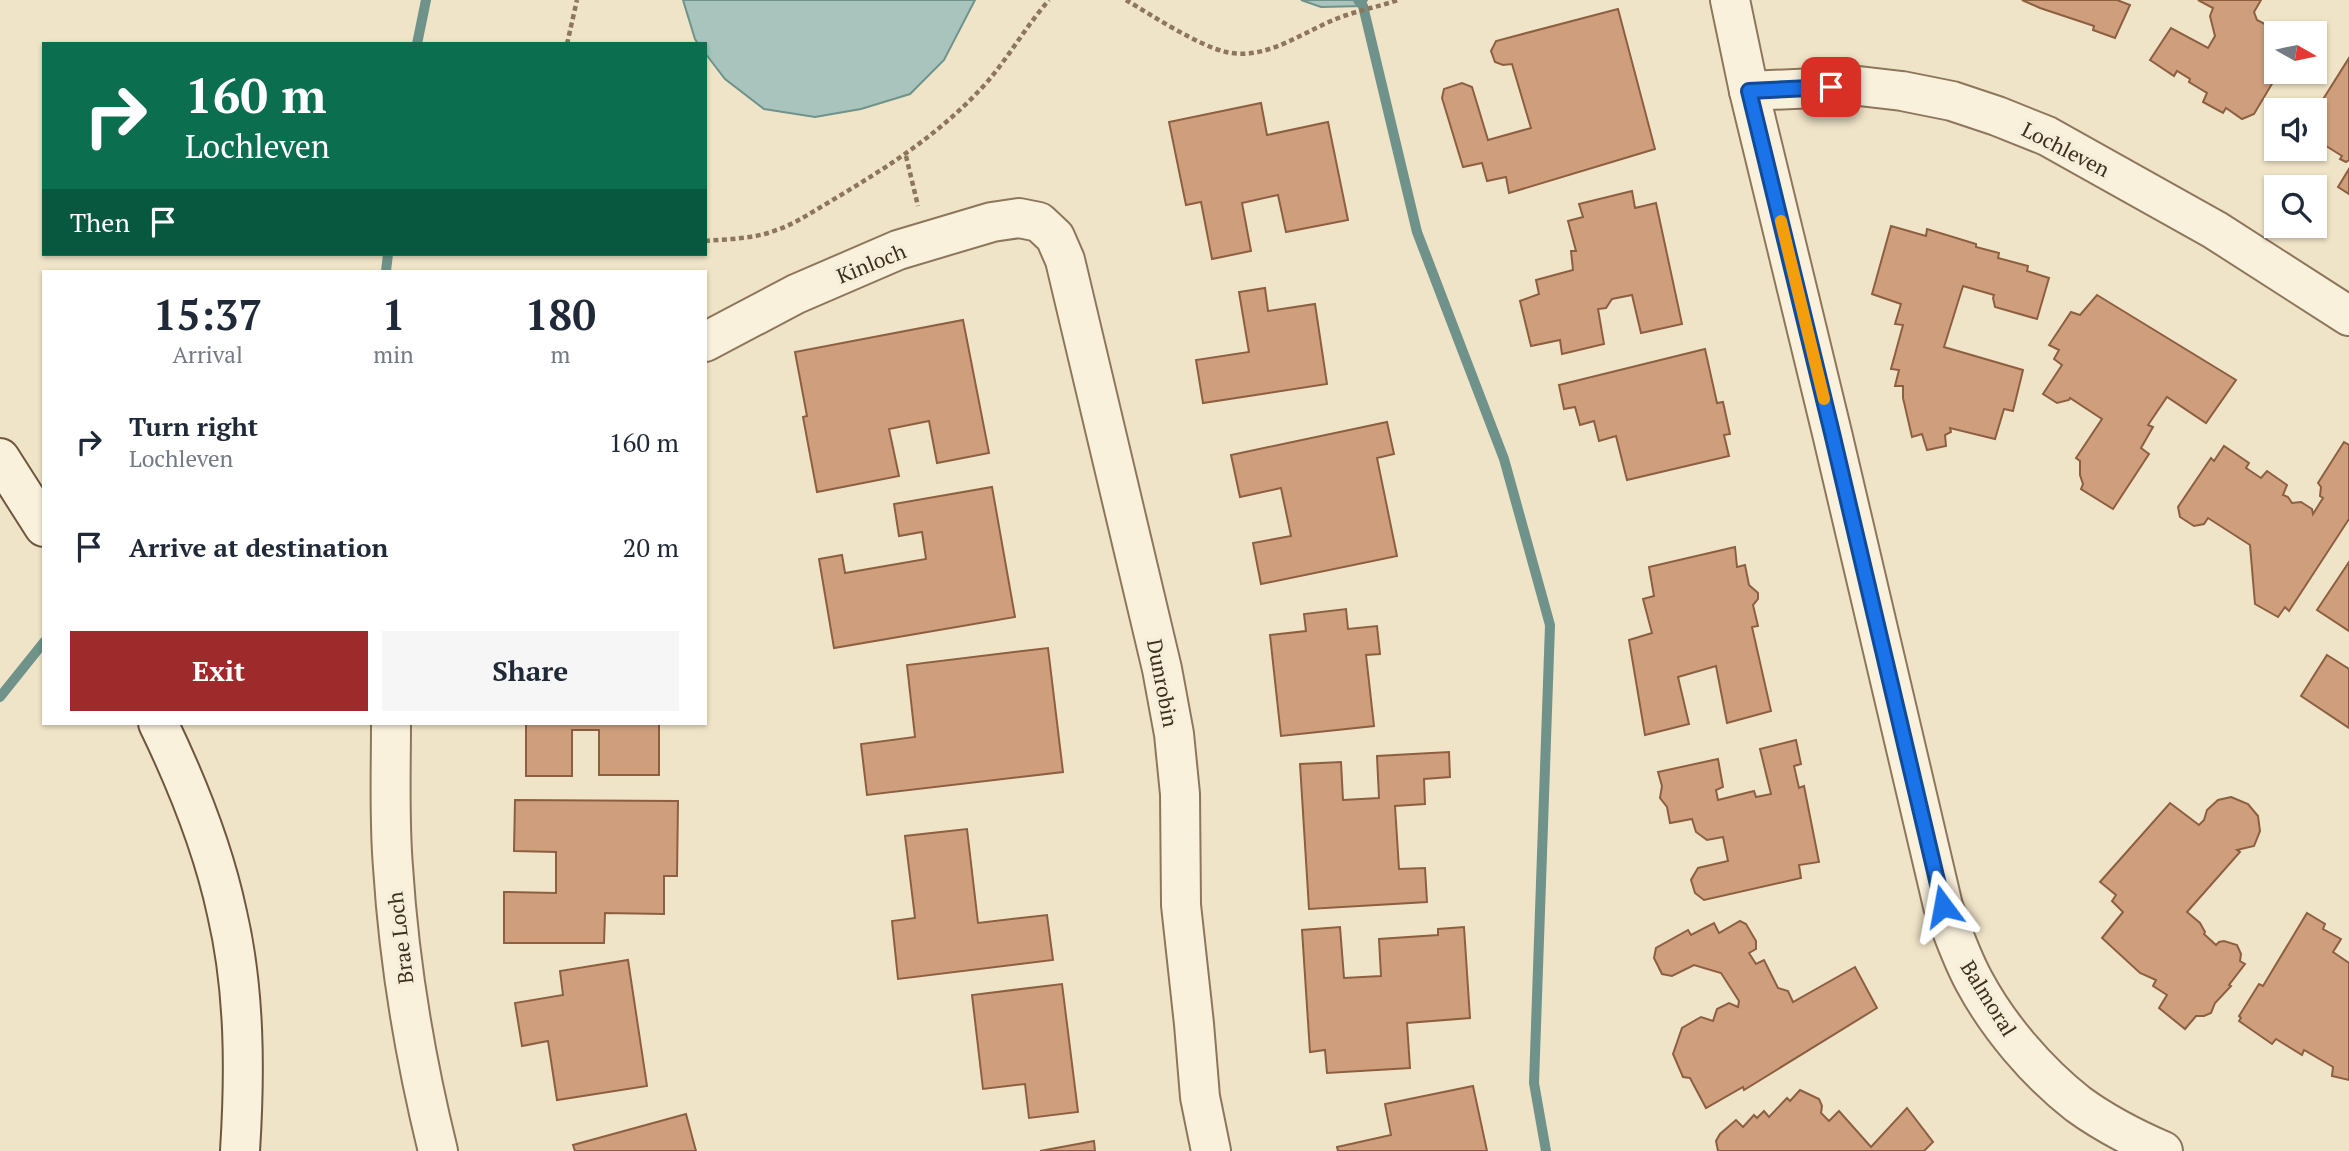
<!DOCTYPE html>
<html lang="en">
<head>
<meta charset="utf-8">
<style>
  :root { --surface:#fff; --page:#f6f6f7; --text:#1f2937; --muted:#747a83; --accent:#9e2a2b }
  body { margin:0; font-family:"PT Serif",serif; background:var(--page); color:var(--text); height:100vh; display:flex; flex-direction:column; font-size:26px; white-space:nowrap }
  * { box-sizing:border-box; margin:0 }
  p { font-size:23px; color:var(--muted) }
  .icon { flex:none; width:38px; height:38px; fill:none; stroke:currentColor; stroke-width:2; stroke-linecap:round; stroke-linejoin:round }
  .map { position:relative; flex:1; overflow:hidden }
  .details { position:absolute; left:42px; top:270px; width:665px; height:455px; display:flex; flex-direction:column; background:var(--surface); border-radius:0px; box-shadow:0 2px 5px #0004 }
  .details>* { flex:none }
  .banner { position:absolute; left:42px; top:42px; width:665px; height:214px; border-radius:0px; box-shadow:0 2px 5px #0004; background:#0b6e4f; color:#fff; overflow:hidden }
  .needle { width:46px; rotate:99deg }
  .buttons { position:absolute; left:2264px; top:21px; display:grid; gap:14px }
  .buttons a { display:grid; place-items:center; width:63px; height:63px; border-radius:0px; background:var(--surface); box-shadow:0 2px 5px #0004; font-size:35px }
  .pin { position:absolute; display:grid; place-items:center; width:60px; height:60px; color:#fff; margin:-30px; border-radius:14px; box-shadow:0 4px 10px #0006 }
  .me { position:absolute; width:77px; margin:-38px; rotate:347deg; stroke-linejoin:round; filter:drop-shadow(0 0 5px #0008) }
  .turn { display:flex; align-items:center; gap:24px; height:147px; padding:0 28px; font-size:32px }
  .turn .icon { width:91px; height:91px; stroke-width:2.5 }
  .turn b { display:block; font-size:49px; line-height:60px }
  .then { display:flex; align-items:center; height:66px; padding:0 28px; background:#0003; gap:14px; font-size:26px }
  .eta { display:flex; justify-content:space-evenly; align-items:center; height:119px; text-align:center }
  .eta b { font-size:42px; font-weight:700; line-height:49px }
  .button { display:flex; gap:14px; margin-top:auto; padding:14px 28px }
  .button a { flex:1; height:80px; border-radius:0px; background:var(--accent); color:#fff; font-size:28px; font-weight:700; line-height:80px; text-align:center }
  .button a+a { background:var(--page); color:var(--text) }
  ul { padding:0; list-style:none }
  li { display:flex; align-items:center; gap:21px; height:105px; padding:0 28px }
  li div { flex:1 }
  li b { display:block; font-size:26px }
  li em { font-style:normal }
  .map>svg:first-child { display:block }
  .water { fill:#a9c4bc; stroke:#6f938a; stroke-width:2 }
  .lines { fill:none; stroke-linecap:round; stroke-linejoin:round }
  .stream { stroke:#6f938a; stroke-width:10 }
  .building { fill:#cf9f7d; stroke:#8d5f41; stroke-width:2 }
  .street-casing { stroke:#8d765c; stroke-width:42 }
  .secondary-casing { stroke:#6f573f; stroke-width:42 }
  .path { stroke:#8d765c; stroke-width:4.5; stroke-dasharray:5 3.5; stroke-linecap:butt }
  .street { stroke:#faf1dc; stroke-width:38 }
  .secondary { stroke:#faf1dc; stroke-width:38 }
  .route-casing { stroke:#114b97; stroke-width:18 }
  .route { stroke:#1a73e8; stroke-width:12 }
  .slow { stroke:#f59e0b; stroke-width:12 }
  .labels { text-anchor:middle; dominant-baseline:central; stroke-width:7; stroke-linejoin:round; paint-order:stroke }
  .street-label { font-size:21px; fill:#3d2e20; stroke:#f7eed8 }
</style>
</head>
<body>
<div class="map">
<svg width="2349" height="1151" viewBox="0 0 2349 1151">
  <rect width="100%" height="100%" fill="#f0e4c8"/>
  <g class="water">
    <polygon points="683,0 975,0 944,60 910,94 861,109 815,117 764,109 725,79 705,53 705,44 698,44 695,39"/>
    <polygon points="1301,0 1367,0 1363,6 1321,7"/>
  </g>
  <g class="lines">
    <g class="stream">
      <polyline points="1358,0 1363,6 1417,232 1504,459 1550,625 1534,1083 1546,1151"/>
      <polyline points="417,44 426,0"/>
      <polyline points="386,271 388,254"/>
      <polyline points="0,697 44,642"/>
    </g>
  </g>
  <g class="building">
    <polygon points="2022,0 2117,0 2130,5 2115,38 2093,30 2094,26 2040,8"/>
    <polygon points="2198,0 2261,0 2254,12 2257,20 2282,33 2277,33 2277,42 2274,47 2277,49 2277,72 2279,72 2254,114 2242,119 2226,108 2223,113 2203,102 2207,93 2189,82 2190,79 2177,71 2174,76 2150,60 2171,28 2208,48 2215,36 2210,16 2213,8"/>
    <polygon points="1618,9 1655,149 1509,193 1506,177 1487,181 1482,163 1463,167 1442,98 1444,89 1462,83 1472,87 1488,140 1531,128 1512,64 1503,65 1495,62 1491,51 1496,41"/>
    <polygon points="2349,58 2349,160 2346,162 2340,159 2342,156 2315,139 2315,112"/>
    <polygon points="1261,103 1267,135 1328,122 1348,220 1286,232 1278,195 1242,203 1251,251 1212,259 1201,202 1186,205 1169,122"/>
    <polygon points="2349,169 2349,194 2338,187"/>
    <polygon points="1632,191 1635,208 1656,203 1682,324 1641,333 1632,295 1612,299 1606,308 1598,309 1604,344 1562,354 1560,340 1531,346 1520,301 1539,294 1536,280 1573,270 1571,251 1576,251 1568,221 1583,217 1579,204"/>
    <polygon points="1891,226 1926,236 1927,229 1976,244 1976,247 1999,253 1998,258 2028,266 2027,271 2049,278 2037,319 1995,307 1993,298 1994,295 1963,286 1944,347 2023,370 2013,411 2004,409 1995,439 1950,428 1951,432 1945,435 1946,446 1927,450 1922,434 1912,437 1903,398 1903,386 1895,386 1899,370 1891,369 1903,325 1895,324 1901,304 1872,294"/>
    <polygon points="1265,288 1268,311 1315,304 1327,384 1203,403 1196,360 1249,352 1239,292"/>
    <polygon points="2097,295 2236,380 2206,423 2167,397 2148,425 2153,427 2141,448 2149,454 2113,509 2081,489 2083,484 2080,475 2080,461 2076,458 2102,419 2070,398 2069,400 2057,403 2043,394 2062,365 2054,359 2059,350 2049,345 2071,312 2080,315"/>
    <polygon points="963,320 989,453 937,463 929,421 889,429 899,476 817,492 803,417 807,416 795,352"/>
    <polygon points="1705,349 1717,403 1723,402 1730,434 1724,435 1729,456 1627,480 1616,436 1599,441 1594,421 1580,425 1575,407 1564,409 1559,385"/>
    <polygon points="1387,422 1394,454 1377,458 1397,556 1261,584 1253,543 1291,536 1281,488 1240,497 1231,455"/>
    <polygon points="2344,442 2349,445 2349,519 2289,611 2285,607 2278,617 2255,604 2250,545 2208,518 2204,524 2194,526 2180,517 2178,507 2211,458 2214,461 2224,446 2249,463 2246,468 2261,478 2267,471 2287,485 2283,495 2288,497 2292,503 2301,502 2312,509 2313,514 2323,498 2320,496 2321,487 2318,483"/>
    <polygon points="992,487 1015,617 834,648 819,559 842,555 845,573 926,559 922,532 899,536 894,504"/>
    <polygon points="1735,547 1737,567 1745,565 1749,585 1758,593 1758,599 1753,605 1758,626 1752,627 1771,711 1727,723 1716,666 1678,677 1689,724 1645,735 1629,640 1652,633 1643,599 1654,596 1649,567"/>
    <polygon points="2349,562 2349,631 2317,610"/>
    <polygon points="1346,609 1348,629 1377,626 1380,654 1366,655 1374,726 1281,736 1270,635 1306,631 1304,614"/>
    <polygon points="1048,648 1063,772 867,795 861,744 915,737 907,665"/>
    <polygon points="2327,655 2349,669 2349,728 2301,696"/>
    <polygon points="526,723 659,723 659,775 599,775 599,730 572,730 572,776 526,776"/>
    <polygon points="1796,740 1801,764 1794,766 1799,788 1804,786 1819,862 1799,865 1801,878 1704,900 1695,893 1691,880 1698,868 1728,861 1723,837 1707,840 1696,832 1692,819 1670,823 1667,807 1660,798 1662,786 1658,772 1718,759 1723,787 1716,790 1718,800 1754,791 1756,797 1771,794 1760,749"/>
    <polygon points="1449,752 1450,777 1424,779 1425,804 1395,806 1399,869 1425,868 1427,902 1309,909 1300,764 1341,762 1343,800 1379,798 1377,756"/>
    <polygon points="2231,797 2248,804 2258,816 2260,831 2254,846 2237,850 2240,852 2187,912 2200,923 2205,932 2204,934 2216,945 2219,942 2224,941 2237,945 2241,954 2240,961 2245,964 2229,985 2231,986 2215,1003 2211,1013 2204,1016 2196,1016 2185,1029 2159,1008 2167,995 2153,986 2156,980 2140,973 2102,938 2123,912 2112,901 2116,895 2100,882 2170,803 2199,825 2204,820 2207,810 2218,800"/>
    <polygon points="515,800 678,801 677,876 664,876 664,914 605,913 604,943 504,943 504,892 556,893 556,852 514,851"/>
    <polygon points="967,829 978,923 1047,915 1053,960 898,979 892,921 915,918 905,836"/>
    <polygon points="2307,913 2325,924 2323,929 2341,939 2333,952 2349,963 2349,1080 2332,1076 2333,1067 2304,1050 2302,1055 2276,1039 2272,1044 2239,1021 2241,1018 2239,1016 2259,984 2263,986"/>
    <polygon points="1740,921 1746,924 1756,941 1756,949 1749,953 1756,964 1764,960 1778,988 1788,991 1793,1002 1855,967 1877,1008 1744,1090 1743,1087 1706,1108 1690,1078 1683,1077 1673,1054 1682,1028 1701,1017 1713,1021 1717,1009 1729,1003 1738,1007 1739,1001 1721,973 1694,965 1672,976 1662,974 1654,958 1656,948 1688,930 1691,935 1714,923 1719,933"/>
    <polygon points="1340,927 1344,978 1381,976 1379,939 1438,935 1438,929 1464,927 1470,1018 1407,1023 1410,1068 1327,1073 1325,1050 1310,1052 1302,930"/>
    <polygon points="628,960 647,1086 557,1100 548,1041 522,1046 515,1003 563,995 560,971"/>
    <polygon points="1062,984 1078,1112 1029,1118 1025,1084 983,1089 972,995"/>
    <polygon points="1473,1086 1487,1151 1338,1151 1337,1147 1391,1135 1385,1104"/>
    <polygon points="1800,1090 1819,1099 1822,1106 1821,1113 1829,1121 1839,1111 1871,1147 1907,1108 1933,1142 1924,1151 1718,1151 1716,1141 1720,1134 1736,1120 1743,1127 1754,1115 1757,1118 1764,1111 1769,1117 1787,1098 1790,1101"/>
    <polygon points="686,1114 696,1151 575,1151 573,1145"/>
    <polygon points="1094,1141 1095,1151 1040,1151"/>
  </g>
  <g class="lines">
    <g class="street-casing">
      <g id="street">
        <path d="M1730,0l19,91 83,342 111,473c9,25 18,51 31,75 24,45 63,91 104,123 26,19 55,34 85,47"/>
        <polyline points="1749,91 1859,86 1902,91 1952,101 1997,116 2047,136 2215,230 2349,316"/>
        <polyline points="705,342 796,294 898,250 992,222 1019,218 1039,222 1055,237 1065,260 1162,669 1174,734 1180,794 1181,905 1194,1024 1200,1097 1211,1151"/>
        <path d="M391,723c0,48 -2,96 2,144 6,95 22,191 45,284"/>
      </g>
    </g>
    <g class="secondary-casing">
      <g id="secondary">
        <polyline points="0,458 44,527"/>
        <path d="M158,723c29,60 55,124 69,190 18,77 18,159 13,238"/>
      </g>
    </g>
    <g class="path">
      <path d="M1126,0c27,16 71,45 100,52 43,10 82,-25 121,-37 17,-6 34,-9 51,-15"/>
      <polyline points="567,44 577,0"/>
      <polyline points="906,156 918,206"/>
      <path d="M705,241c23,-2 47,-2 69,-10 21,-7 38,-19 57,-30 58,-35 111,-68 157,-120 22,-26 39,-56 61,-81"/>
    </g>
    <use href="#street" class="street"/>
    <use href="#secondary" class="secondary"/>
  </g>
  <g class="lines">
    <g class="route-casing">
      <polyline id="route" points="1831,87 1749,91 1832,433 1943,906"/>
    </g>
    <use href="#route" class="route"/>
    <polyline class="slow" points="1781,221 1824,399"/>
  </g>
  <g class="labels">
    <g class="street-label">
      <text transform="translate(2066 149) rotate(27)">Lochleven</text>
      <text transform="translate(871 263) rotate(-22)">Kinloch</text>
      <text transform="translate(1163 683) rotate(79)">Dunrobin</text>
      <text transform="translate(400 938) rotate(-97)">Brae Loch</text>
      <text transform="translate(1989 998) rotate(58)">Balmoral</text>
    </g>
  </g>
</svg>
<div class="buttons">
<a><svg class="needle" viewBox="-14 -14 28 28"><path d="M0-13l5 13h-10z" fill="#e53935"/><path d="M0 13l5-13h-10z" fill="#747a83"/></svg></a>
<a><svg class="icon" aria-label="sound" viewBox="0 0 24 24"><path d="M4 9h4l5-4v14l-5-4H4zM17 9q2 3 0 6"/></svg></a>
<a><svg class="icon" aria-label="search" viewBox="0 0 24 24"><circle cx="10" cy="10" r="6"/><path d="M15 15l6 6"/></svg></a>
</div>
<div class="pin" style="left:1831px;top:87px;background:#d93025"><svg class="icon" aria-label="arrive" viewBox="0 0 24 24"><path d="M6 21V4h12l-3 4 3 4H6"/></svg></div>
<svg class="me" style="left:1943px;top:906px" viewBox="-20 -20 40 40"><path d="M0-17L14 15 0 8-14 15z" fill="#1a73e8" stroke="#fff" stroke-width="4"/></svg>
<div class="banner">
<div class="turn"><svg class="icon" aria-label="right" viewBox="0 0 24 24"><path d="M7 20v-9h11M14 6l5 5-5 5"/></svg><div><b>160 m</b>Lochleven</div></div>
<div class="then">Then<svg class="icon" aria-label="arrive" viewBox="0 0 24 24"><path d="M6 21V4h12l-3 4 3 4H6"/></svg></div>
</div>
<section class="details">
<div class="eta">
<div><b>15:37</b><p>Arrival</p></div>
<div><b>1</b><p>min</p></div>
<div><b>180</b><p>m</p></div>
</div>
<ul>
<li><svg class="icon" aria-label="right" viewBox="0 0 24 24"><path d="M7 20v-9h11M14 6l5 5-5 5"/></svg><div><b>Turn right</b><p>Lochleven</p></div><em>160 m</em></li>
<li><svg class="icon" aria-label="arrive" viewBox="0 0 24 24"><path d="M6 21V4h12l-3 4 3 4H6"/></svg><div><b>Arrive at destination</b></div><em>20 m</em></li>
</ul>
<div class="button"><a>Exit</a><a>Share</a></div>
</section>
</div>
</body>
</html>
